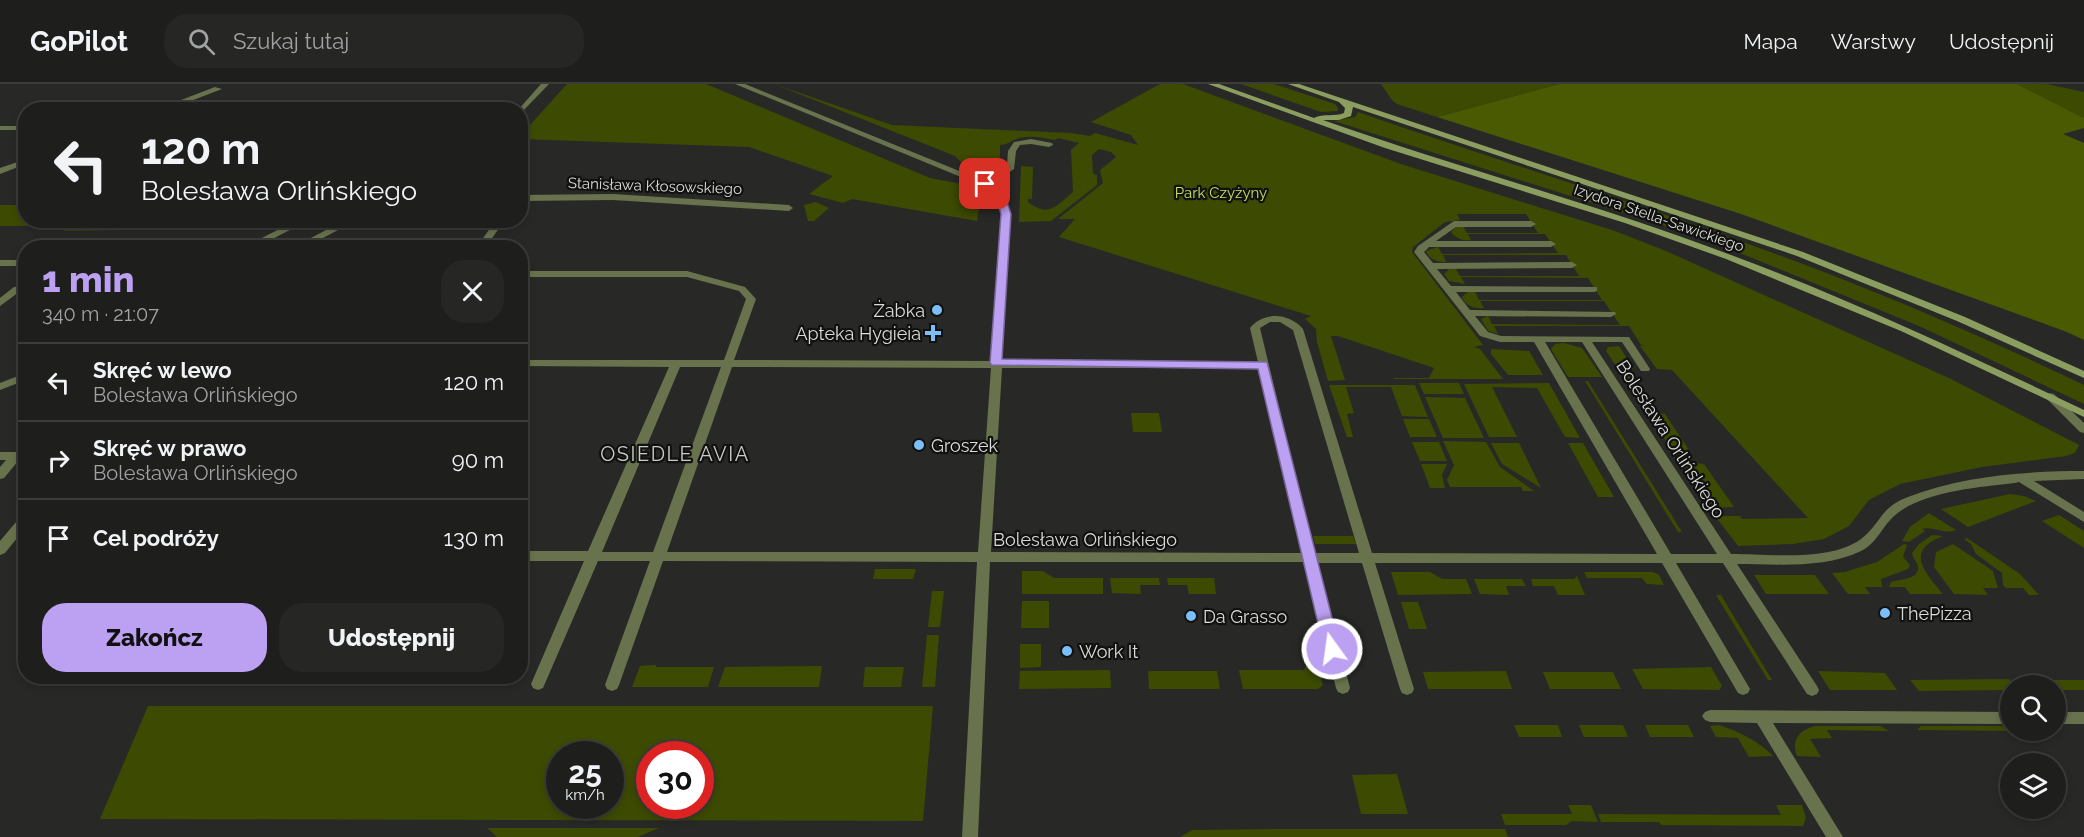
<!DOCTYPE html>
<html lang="pl">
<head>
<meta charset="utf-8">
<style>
  :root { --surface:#1e1f1c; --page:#262725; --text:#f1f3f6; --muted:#a1a2a3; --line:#3c3d3b; --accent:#bca0f2 }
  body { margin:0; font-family:Raleway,sans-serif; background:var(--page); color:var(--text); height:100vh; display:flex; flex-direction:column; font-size:22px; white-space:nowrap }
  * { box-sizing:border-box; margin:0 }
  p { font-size:20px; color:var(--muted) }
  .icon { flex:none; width:33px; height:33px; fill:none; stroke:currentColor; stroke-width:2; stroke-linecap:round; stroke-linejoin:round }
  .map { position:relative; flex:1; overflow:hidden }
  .details { position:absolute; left:18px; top:156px; width:510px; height:444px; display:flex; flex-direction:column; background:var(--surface); border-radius:24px; box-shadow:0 3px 9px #0003,0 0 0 2px var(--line) }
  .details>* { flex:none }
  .guide { position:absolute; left:18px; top:18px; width:510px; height:126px; border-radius:24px; box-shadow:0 3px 9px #0003,0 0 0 2px var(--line); background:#1e1f1c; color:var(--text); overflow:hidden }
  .fabs { position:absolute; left:2000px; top:591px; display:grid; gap:12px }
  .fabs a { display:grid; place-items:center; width:66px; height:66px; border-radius:50%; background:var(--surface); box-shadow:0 3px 9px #0003,0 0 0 2px var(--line); font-size:30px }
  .speed { position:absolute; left:546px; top:657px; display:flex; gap:12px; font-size:30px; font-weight:700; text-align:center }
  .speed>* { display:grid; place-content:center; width:78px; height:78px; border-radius:50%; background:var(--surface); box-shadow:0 3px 9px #0003,0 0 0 2px var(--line); line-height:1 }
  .speed small { font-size:15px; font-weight:400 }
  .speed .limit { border:9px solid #d22; background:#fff; color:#111 }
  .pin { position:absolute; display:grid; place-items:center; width:51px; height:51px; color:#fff; margin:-26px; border-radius:12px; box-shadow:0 3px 9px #0006 }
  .me { position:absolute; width:66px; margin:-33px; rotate:346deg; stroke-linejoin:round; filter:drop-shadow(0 0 4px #0008) }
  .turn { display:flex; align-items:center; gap:21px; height:126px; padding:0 24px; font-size:27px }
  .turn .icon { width:78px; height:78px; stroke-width:2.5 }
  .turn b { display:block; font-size:42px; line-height:51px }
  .round { display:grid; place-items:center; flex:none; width:63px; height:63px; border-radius:24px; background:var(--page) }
  .summary { display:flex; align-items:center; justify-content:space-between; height:102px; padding:0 24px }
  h1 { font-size:36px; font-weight:800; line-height:45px; color:var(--accent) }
  .button { display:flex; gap:12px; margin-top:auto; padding:12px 24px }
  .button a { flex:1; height:69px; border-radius:24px; background:var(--accent); color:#111; font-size:24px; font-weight:800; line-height:69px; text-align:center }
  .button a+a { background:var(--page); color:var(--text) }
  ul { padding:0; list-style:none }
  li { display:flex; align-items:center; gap:18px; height:78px; padding:0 24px; border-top:2px solid var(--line) }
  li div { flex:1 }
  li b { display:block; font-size:22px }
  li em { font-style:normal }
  header { display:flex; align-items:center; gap:36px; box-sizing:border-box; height:84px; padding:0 30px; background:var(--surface); border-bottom:2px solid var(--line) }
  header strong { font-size:28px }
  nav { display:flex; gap:33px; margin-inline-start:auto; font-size:21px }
  .search { width:420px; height:54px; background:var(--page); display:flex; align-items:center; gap:15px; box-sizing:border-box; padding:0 21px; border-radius:24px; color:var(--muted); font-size:22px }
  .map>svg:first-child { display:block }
  .green { fill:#3c4a02; fill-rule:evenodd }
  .forest { fill:#495a03 }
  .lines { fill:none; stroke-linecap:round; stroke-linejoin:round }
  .pedestrian { fill:#68734d; fill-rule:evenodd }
  .minor { fill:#68734d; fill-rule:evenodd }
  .secondary { fill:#8c9e5f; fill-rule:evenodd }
  .route { fill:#bca0f2; stroke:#7a689d; stroke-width:1.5 }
  .poi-dot { fill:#7bbef9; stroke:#111210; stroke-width:2 }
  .labels { text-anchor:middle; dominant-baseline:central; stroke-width:4.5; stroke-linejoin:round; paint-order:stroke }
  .far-street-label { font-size:15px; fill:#dbdcda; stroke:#111210 }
  .far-park-label { font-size:15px; fill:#c0e05e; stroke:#111210 }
  .poi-label { font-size:18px; fill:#dbdcda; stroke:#111210; text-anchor:start }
  .street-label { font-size:18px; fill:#dbdcda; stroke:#111210 }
  .neighbourhood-label { font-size:20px; letter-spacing:1.5px; fill:#c9cac7; stroke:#111210 }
</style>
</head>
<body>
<header>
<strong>GoPilot</strong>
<div class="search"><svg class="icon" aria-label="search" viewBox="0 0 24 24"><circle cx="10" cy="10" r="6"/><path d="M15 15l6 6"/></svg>Szukaj tutaj</div>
<nav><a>Mapa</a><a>Warstwy</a><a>Udostępnij</a></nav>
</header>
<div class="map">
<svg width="2084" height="753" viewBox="0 0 2084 753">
  <rect width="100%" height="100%" fill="#282926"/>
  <g class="green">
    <polygon points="567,0 706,0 930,94 962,100 978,108 980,116 977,137 852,115 843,119 809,110 833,92 749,63 521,55 521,51"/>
    <path d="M774,0l118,41 179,8 19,3 5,-3 43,12 -7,-10 -40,-13 69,-38h23l218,80 214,67 51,20 285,128 128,66 -4,8 -9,3 -84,11 -82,17 -31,16 -20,26 -25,13 -31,5 -55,2 -23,-30h25l2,3 66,-1 -136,-148 -15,-1 -17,-23 5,-1h-4l-12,-19h-135l4,8 -10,-3 -7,-12 7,-3 4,8 128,1 -16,-24h-124l4,7c-9,1 -19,-2 -22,-11l6,-5h7l4,8h123l-14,-22 -127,-1 4,7 -16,-3 -5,-7 5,-5h7l4,7h119l-13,-21h-123l3,7c-8,0 -17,-2 -20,-11l12,-4 4,7 116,-1 -13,-19h-77l3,6c-7,1 -15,-1 -20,-8l5,-5 7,-1 4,7h71l-12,-19h-69l3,6 -15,2 -32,25 -1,5 71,93 -9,2 6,2 23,30h-109l-1,-1h36l5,-10 -96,-32h-7l14,44 -17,1 -11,-39 -1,-13 -11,-10 6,-3 -252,-79 16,-18h-17l45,-36 -3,-13 16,-13 -5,-5 -12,-3 -7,6 1,19 4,1v10l-46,36 -32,1 2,-56 12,1 -1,32h-4v3c21,16 28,4 45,-10l-2,-42 8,-7 -21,-5 -3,2c-12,-2 -24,-5 -36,-2 -7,2 -11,7 -19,7v12l-4,6h8l-1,3 -15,11 -20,-8 -13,-13z"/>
    <polygon points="1241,0 1274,0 1335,20 1338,24 1338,27 1321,28"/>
    <polygon points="1381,0 1559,0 1437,33 1397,20 1392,16"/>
    <polygon points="2017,0 2047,0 2084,8 2084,34"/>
    <path d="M1358,28c131,46 265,86 396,134 112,40 222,87 330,139v19l-165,-78 -179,-73 -72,-26 -334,-106 21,-4z"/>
    <polygon points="816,118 829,124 814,137 808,137 804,121"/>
    <polygon points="0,121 25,121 26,136 134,137 121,146 64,147 69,142 0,142"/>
    <polygon points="1564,259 1582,264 1602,293 1568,293 1551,265 1555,260"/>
    <polygon points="1619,262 1634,285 1627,286 1648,318 1640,318 1631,303 1633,303 1628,300 1606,267 1608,263"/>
    <polygon points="1491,265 1529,267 1543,291 1508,291 1491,270"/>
    <polygon points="1585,297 1588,297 1682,448 1678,448"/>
    <polygon points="1419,299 1459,299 1464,310 1424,310"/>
    <polygon points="1549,299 1580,354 1565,353 1537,304 1492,303 1517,353 1489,353 1464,300"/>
    <polygon points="1329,301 1415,301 1428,333 1402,332 1391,303 1346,303 1354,329 1347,330 1353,353 1347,353"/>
    <polygon points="1425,313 1465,314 1484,354 1443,354"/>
    <polygon points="1647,328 1665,330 1689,366 1672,366"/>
    <polygon points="1131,329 1159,329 1162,348 1133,348"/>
    <polygon points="1429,335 1437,353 1410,353 1403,335"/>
    <polygon points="1443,357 1486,358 1500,383 1534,407 1523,407 1521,403 1450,403 1447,396 1454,381"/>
    <polygon points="1412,358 1439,358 1447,377 1420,377"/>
    <polygon points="1491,359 1519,359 1541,404 1502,380"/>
    <polygon points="1568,359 1583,359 1614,413 1598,413"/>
    <polygon points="1680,377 1704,380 1734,423 1714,424 1711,418 1707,418"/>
    <polygon points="1421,380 1447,380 1442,391 1445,404 1430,404"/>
    <polygon points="2010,410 2024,412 2036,417 1968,443 1941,425"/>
    <path d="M1929,429l27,17c-12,5 -23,-4 -34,-1l3,2 -16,11 -7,-1 8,-14z"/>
    <polygon points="2059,431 2084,447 2084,464 2042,437"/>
    <path d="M1932,451l11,1c-39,15 -18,36 0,58h-33l-5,-7h-16l2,-5c8,-3 28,-2 27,-15 -1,-6 -5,-8 -6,-14l7,-9z"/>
    <polygon points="1313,452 1353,452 1356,460 1315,460"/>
    <polygon points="1967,454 2020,490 2039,511 2029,511 2023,504 2006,504 2003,501 2002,489 1976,470 1971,460 1964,455"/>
    <polygon points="1904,460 1907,461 1903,473 1910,481 1908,485 1881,495 1882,503 1865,503 1870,510 1848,510 1832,489 1845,488 1877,478"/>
    <polygon points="1953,460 1993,487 1998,504 1983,504 1988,511 1954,510 1934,483 1936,468"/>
    <polygon points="875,485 916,485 913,495 873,495"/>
    <polygon points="1022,487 1043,487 1054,494 1103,494 1103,510 1022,510"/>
    <polygon points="1391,488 1430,488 1442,495 1466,495 1472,510 1398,511"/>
    <polygon points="1584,488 1653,488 1659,491 1664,501 1647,500 1642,494 1587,494"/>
    <polygon points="1754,491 1815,491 1829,510 1766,510"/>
    <polygon points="1577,492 1585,511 1558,511 1554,502 1533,502 1531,495 1574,495"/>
    <polygon points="1110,494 1159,494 1160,501 1140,501 1141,510 1112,509"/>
    <polygon points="1167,494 1214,494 1216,510 1189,510 1187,501 1168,501"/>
    <polygon points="1474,495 1522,495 1526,502 1506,502 1509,511 1480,510"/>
    <polygon points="932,507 944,507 940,543 928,543"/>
    <polygon points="1716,511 1721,511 1772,596 1768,596"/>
    <polygon points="1022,517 1049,517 1049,544 1021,544"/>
    <polygon points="1401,518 1418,518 1427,545 1409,545"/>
    <polygon points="927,551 939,551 935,603 922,603"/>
    <polygon points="1020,560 1041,560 1041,583 1020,584"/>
    <polygon points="656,581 656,583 714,583 708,603 632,603 640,582"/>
    <polygon points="822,582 819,603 718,603 725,583"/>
    <polygon points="865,583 904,583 901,603 863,603"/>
    <polygon points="1305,583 1317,583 1323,601 1318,605 1243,605 1239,586 1304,586"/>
    <polygon points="1711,583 1722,602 1719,606 1643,605 1632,585"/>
    <polygon points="1110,586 1111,604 1019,605 1020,587"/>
    <polygon points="1148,587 1217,587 1220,605 1149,605"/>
    <polygon points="1506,587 1512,605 1428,605 1423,588"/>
    <polygon points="1818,587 1885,589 1897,606 1830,606"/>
    <polygon points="1543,588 1613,588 1621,605 1550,605"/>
    <polygon points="2009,595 2014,601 2010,602 2010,606 1919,607 1910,596"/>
    <polygon points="2030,596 2084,596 2084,606 2055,606 2055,602 2034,601"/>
    <path d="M148,622h785l-10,115 -823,-2zM560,670h50v52h-50zM650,670h50v52h-50z"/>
    <polygon points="1514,641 1558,641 1562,653 1519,653"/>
    <polygon points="1579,641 1623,641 1628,653 1584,653"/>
    <polygon points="1645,641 1688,641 1694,653 1650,653"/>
    <path d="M1719,641c21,7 38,15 54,31l-24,1 -11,-19 -22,-1 -6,-11z"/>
    <path d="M1815,642h65l9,5 -62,-1 5,8 -22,1 11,18 -24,-1c-6,-16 2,-26 18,-30z"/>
    <polygon points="1921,642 2010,642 2010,646 2020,647 1917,646"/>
    <polygon points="1397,690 1408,730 1361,730 1352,691"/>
    <polygon points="1568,721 1591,721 1598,738 1572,737 1566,741 1505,741 1501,730 1572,730"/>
    <polygon points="1776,721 1802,721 1806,734 1803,742 1661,741 1659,738 1601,738 1598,730 1781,731"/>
    <polygon points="487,744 659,744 638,753 497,753"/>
    <polygon points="1272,745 1505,745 1508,753 1180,753 1192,746"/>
  </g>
  <polygon class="forest" points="1559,0 2017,0 2084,34 2084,44 2063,50 2084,59 2084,256 2067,248 1741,130 1437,33"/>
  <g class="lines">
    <g class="pedestrian">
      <polygon points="215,3 222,5 167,26 155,26"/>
      <polygon points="26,75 26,80 0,90 0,84"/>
    </g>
    <g class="minor">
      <polygon points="541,0 549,0 520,30 520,26 518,26"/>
      <path d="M735,0h10l239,97 23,-15 1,-15 6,-9 17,-3 21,4 1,2 -4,2 -18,-3 -11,1 -4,6 -2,18 -23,15 13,13 6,17 -8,147 256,1 -8,-34c14,-17 39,-15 53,1l69,224 285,1 -123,-212h-34l-20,-6 -66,-84 4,-6 36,-25h77l5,3 -5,3h-75l-20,14h115l5,3 -5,3h-122l-5,5 9,11 139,-1 5,3 -5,3 -135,1 14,17 146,1v4l-3,1h-138l14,18 145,2 1,2 -5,3 -136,-1 13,16 13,4 128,1 21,32 -1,2h-8l-19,-29h-30l139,212c38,0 99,8 130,-15 20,-15 19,-32 47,-42 54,-21 118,-26 176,-26v8l-50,2 50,31v10l-65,-40 -4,1c-35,4 -87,8 -116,29 -16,11 -20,30 -38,39 -38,18 -83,13 -124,13l80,122 2,4 -2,4 -5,2 -5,-2 -84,-131h-47l74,126 -2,4 -5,2 -5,-2 -76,-130h-287l39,126 -2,4 -5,2 -5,-2 -2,-4 -38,-126h-45l33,125 -2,4 -5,2 -5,-2 -2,-4 -32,-126h-314l-12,275h-16l15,-275 -314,-1 -44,124 -2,4 -5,2 -5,-2 -2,-4 45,-124h-52l-55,127 -5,2 -5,-2 -2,-4 53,-123h-64v-10h68l81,-184 -149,-1v-6h204l22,-61 -7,-8 -52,-14h-167v-6h167l58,16 11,12 -22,61 257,1 11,-147c-4,-17 -14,-25 -29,-32zM1270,238h10l13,8 66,223h-45l-54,-225zM1545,258h37l135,212h-46zM680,283h41l-68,185h-51zM732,283l259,1 -13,184h-311zM1002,284h257l42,185 -310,-1z"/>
      <rect x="0" y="42" width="26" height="4"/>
      <polygon points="613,110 789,121 793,124 789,127 613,116 520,117 520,111"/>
      <polygon points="297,136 309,136 255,164 242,164"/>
      <polygon points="345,136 357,136 304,164 292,164"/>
      <polygon points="496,136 505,136 485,164 476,164"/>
      <rect x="0" y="176" width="26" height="6"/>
      <polygon points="26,202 26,208 19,208 0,222 0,214 14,203"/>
      <polygon points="26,289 26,296 0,306 0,299"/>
      <polygon points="2050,309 2054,310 2084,339 2084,349 2080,348 2044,312"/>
      <polygon points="0,368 26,368 26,376 19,376 4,394 0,395 0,383 6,376 0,376"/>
      <polygon points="26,430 26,443 5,469 0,471 0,457 22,431"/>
      <polygon points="1710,626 2010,628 2010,640 1773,639 1843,753 1826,753 1757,639 1710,638 1705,636 1702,632 1705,628"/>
      <rect x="2055" y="628" width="29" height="12"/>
    </g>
    <path class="secondary" d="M1208,0h11l95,34c9,-5 21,-1 30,-5l1,-5 -6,-6 -51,-18h11l504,168 162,65 119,54v7l-127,-57 -160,-65 -444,-149 -2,9 -12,4h-16c135,48 274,84 408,135 121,45 237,100 353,155v7l-183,-86 -175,-72 -101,-36 -240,-75z"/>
  </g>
  <polygon class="route" points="985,97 1005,112 1011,130 1002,275 1267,278 1340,565 1338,569 1332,571 1327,569 1324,565 1258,285 992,281 990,279 1001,130 997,115 980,100"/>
  <g class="poi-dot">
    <circle cx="937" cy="226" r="6"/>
    <path d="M930 240h6v6h6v6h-6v6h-6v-6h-6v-6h6z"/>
    <circle cx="919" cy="361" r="6"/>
    <circle cx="1885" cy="529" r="6"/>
    <circle cx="1191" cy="532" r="6"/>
    <circle cx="1067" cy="567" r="6"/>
  </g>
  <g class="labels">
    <g class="far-street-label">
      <text transform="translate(655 102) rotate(2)">Stanisława Kłosowskiego</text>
      <text transform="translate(1659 134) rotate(19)">Izydora Stella-Sawickiego</text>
    </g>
    <g class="far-park-label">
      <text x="1221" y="109">Park Czyżyny</text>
    </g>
    <g class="poi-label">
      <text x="925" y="226" text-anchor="end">Żabka</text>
      <text x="921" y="249" text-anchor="end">Apteka Hygieia</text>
      <text x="931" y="361">Groszek</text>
      <text x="1897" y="529">ThePizza</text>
      <text x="1203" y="532">Da Grasso</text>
      <text x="1079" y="567">Work It</text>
    </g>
    <g class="street-label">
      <text transform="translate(1671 355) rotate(57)">Bolesława Orlińskiego</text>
      <text x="1085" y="455">Bolesława Orlińskiego</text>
    </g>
    <g class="neighbourhood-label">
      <text x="675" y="370">OSIEDLE AVIA</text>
    </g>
  </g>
</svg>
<div class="fabs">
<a><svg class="icon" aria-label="search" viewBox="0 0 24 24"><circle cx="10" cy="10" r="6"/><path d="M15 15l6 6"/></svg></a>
<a><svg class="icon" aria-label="layers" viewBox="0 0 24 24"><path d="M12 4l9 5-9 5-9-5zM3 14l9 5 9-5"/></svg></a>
</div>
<div class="speed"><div>25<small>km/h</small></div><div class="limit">30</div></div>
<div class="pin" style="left:985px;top:100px;background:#d93025"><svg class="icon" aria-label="arrive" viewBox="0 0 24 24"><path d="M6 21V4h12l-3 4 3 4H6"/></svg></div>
<svg class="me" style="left:1332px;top:565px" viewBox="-20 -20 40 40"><circle r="17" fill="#bca0f2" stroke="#fff" stroke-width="3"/><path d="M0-11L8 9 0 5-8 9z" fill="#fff"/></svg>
<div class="guide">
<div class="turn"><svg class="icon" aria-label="left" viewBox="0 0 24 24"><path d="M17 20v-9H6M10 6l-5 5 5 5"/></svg><div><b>120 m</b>Bolesława Orlińskiego</div></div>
</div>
<section class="details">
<div class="summary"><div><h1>1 min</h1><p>340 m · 21:07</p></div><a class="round"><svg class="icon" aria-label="close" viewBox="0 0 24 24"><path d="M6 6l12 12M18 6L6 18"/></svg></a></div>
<ul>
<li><svg class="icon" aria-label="left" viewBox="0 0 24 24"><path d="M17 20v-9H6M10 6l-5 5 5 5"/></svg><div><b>Skręć w lewo</b><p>Bolesława Orlińskiego</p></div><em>120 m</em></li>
<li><svg class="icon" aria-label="right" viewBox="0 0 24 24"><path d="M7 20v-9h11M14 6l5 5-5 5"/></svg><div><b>Skręć w prawo</b><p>Bolesława Orlińskiego</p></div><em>90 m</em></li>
<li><svg class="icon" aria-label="arrive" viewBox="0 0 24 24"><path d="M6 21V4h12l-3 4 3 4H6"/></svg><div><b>Cel podróży</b></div><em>130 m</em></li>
</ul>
<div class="button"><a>Zakończ</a><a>Udostępnij</a></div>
</section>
</div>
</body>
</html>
